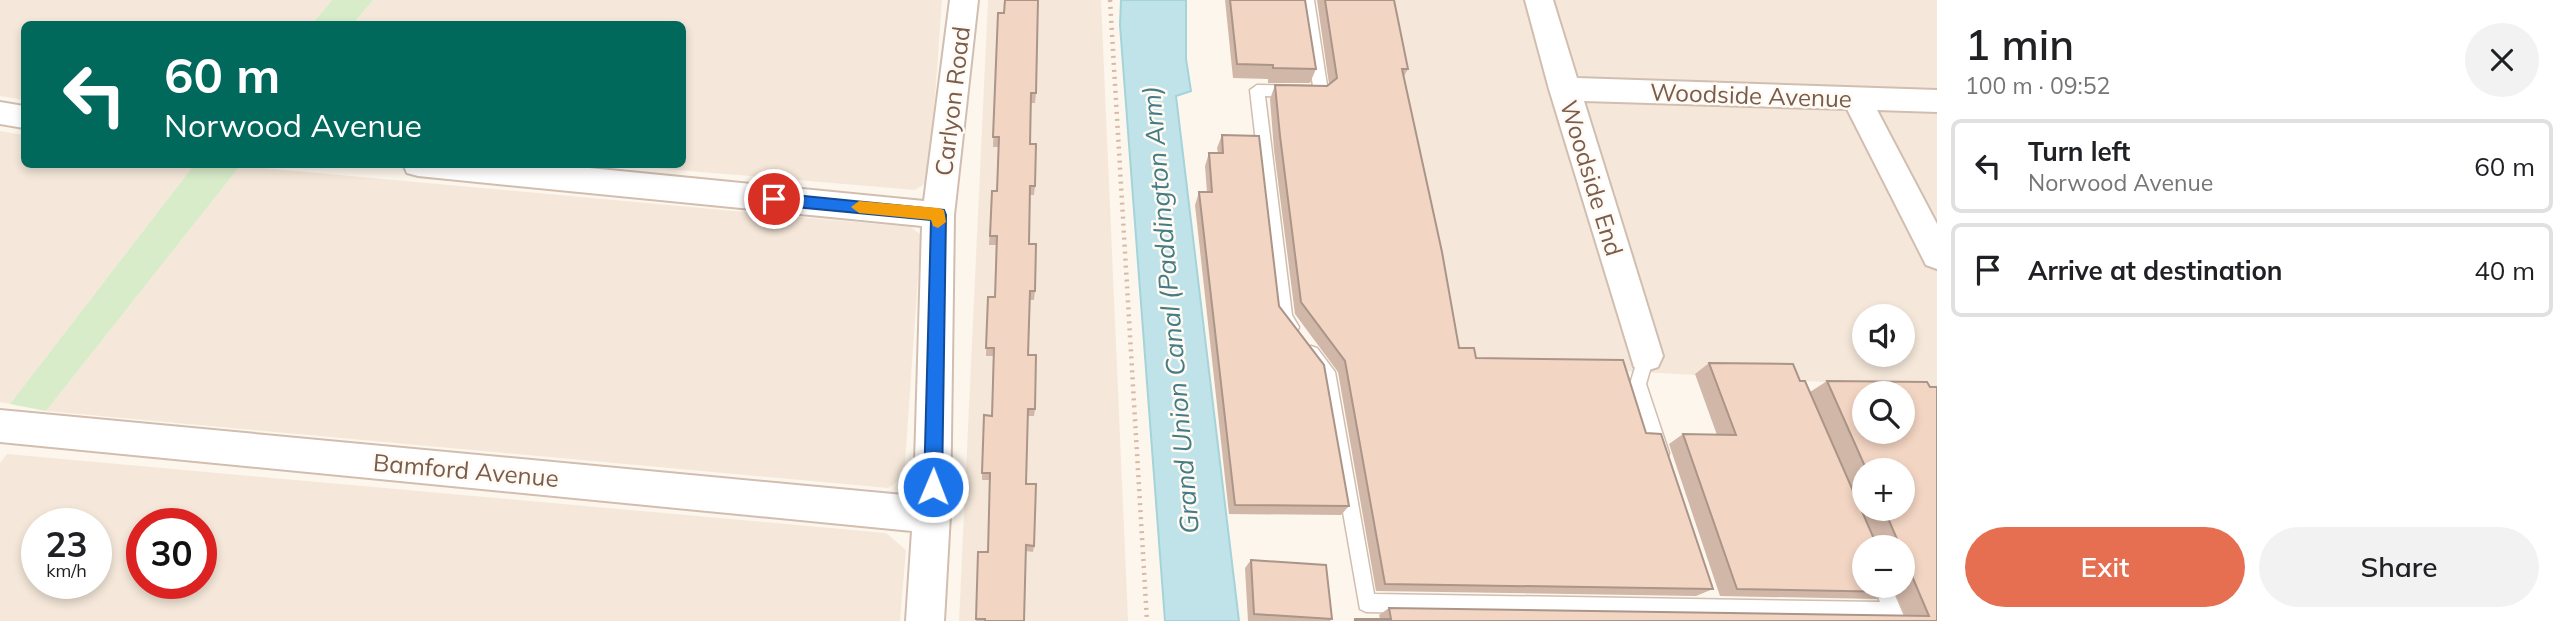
<!DOCTYPE html>
<html lang="en">
<head>
<meta charset="utf-8">
<style>
  :root { --surface:#fff; --page:#f2f2f2; --text:#202124; --muted:#757577; --line:#e0e0e0; --accent:#e76f51 }
  body { margin:0; font-family:Mulish,sans-serif; background:var(--page); color:var(--text); height:100vh; display:flex; flex-direction:column; font-size:26px; white-space:nowrap }
  * { box-sizing:border-box; margin:0 }
  p { font-size:23px; color:var(--muted) }
  .icon { flex:none; width:38px; height:38px; fill:none; stroke:currentColor; stroke-width:2; stroke-linecap:round; stroke-linejoin:round }
  .map { position:relative; flex:1; overflow:hidden }
  .panel { display:flex; flex-direction:column; background:var(--surface); width:630px }
  .panel>* { flex:none }
  .top-card { position:absolute; left:21px; top:21px; width:665px; height:147px; border-radius:10px; box-shadow:0 4px 10px #0003; background:#00695c; color:#fff; overflow:hidden }
  .controls { position:absolute; left:1852px; top:304px; display:grid; gap:14px }
  .controls a { display:grid; place-items:center; width:63px; height:63px; border-radius:50%; background:var(--surface); box-shadow:0 4px 10px #0003; font-size:35px }
  .speed { position:absolute; left:21px; top:508px; display:flex; gap:14px; font-size:35px; font-weight:700; text-align:center }
  .speed>* { display:grid; place-content:center; width:91px; height:91px; border-radius:50%; background:var(--surface); box-shadow:0 4px 10px #0003; line-height:1 }
  .speed small { font-size:18px; font-weight:400 }
  .speed .limit { border:10px solid #d22; background:#fff; color:#111 }
  .pin { position:absolute; display:grid; place-items:center; width:60px; height:60px; color:#fff; margin:-30px; border:4px solid #fff; border-radius:50%; box-shadow:0 2px 7px #0007 }
  .me { position:absolute; width:77px; margin:-38px; rotate:1deg; stroke-linejoin:round; filter:drop-shadow(0 0 5px #0008) }
  .turn { display:flex; align-items:center; gap:24px; height:147px; padding:0 28px; font-size:32px }
  .turn .icon { width:91px; height:91px; stroke-width:2.5 }
  .turn b { display:block; font-size:49px; line-height:60px }
  .round { display:grid; place-items:center; flex:none; width:74px; height:74px; border-radius:37px; background:var(--page) }
  .headline { display:flex; align-items:center; justify-content:space-between; height:119px; padding:0 28px }
  h1 { font-size:42px; font-weight:600; line-height:52px }
  .action { display:flex; gap:14px; margin-top:auto; padding:14px 28px }
  .action a { flex:1; height:80px; border-radius:42px; background:var(--accent); color:#fff; font-size:28px; font-weight:600; line-height:80px; text-align:center }
  .action a+a { background:var(--page); color:var(--text) }
  ul { padding:0; list-style:none }
  li { display:flex; align-items:center; gap:21px; height:94px; margin:0 14px 10px; padding:0 14px; border:4px solid var(--line); border-radius:10px }
  li div { flex:1 }
  li b { display:block; font-size:26px }
  li em { font-style:normal }
  main { display:flex; flex:1; min-height:0 }
  .map>svg:first-child { display:block }
  .residential { fill:#f5e8da; fill-rule:evenodd }
  .green { fill:#d8ecc9 }
  .water { fill:#bfe3e8; stroke:#a5d3da; stroke-width:2 }
  .lines { fill:none; stroke-linecap:round; stroke-linejoin:round }
  .service-casing { stroke:#d1beb0; stroke-width:3 }
  .minor-casing { stroke:#d1beb0; stroke-width:4 }
  .path { stroke:#d9b8a5; stroke-width:4.5; stroke-dasharray:2 5; stroke-linecap:butt }
  .service { fill:#fff; fill-rule:evenodd }
  .minor { fill:#fff; fill-rule:evenodd }
  .wall { fill:#d1b7a8; fill-rule:evenodd }
  .building { fill:#f3d5c3; stroke:#aa9588; stroke-width:2; fill-rule:evenodd }
  .route { fill:#1a73e8; stroke:#114b97; stroke-width:2 }
  .slow { fill:#f59e0b }
  .labels { text-anchor:middle; dominant-baseline:central; stroke-width:5; stroke-linejoin:round; paint-order:stroke }
  .street-label { font-size:24px; fill:#7a5c4d; stroke:#fffaf3 }
  .water-label { font-size:26px; font-style:italic; fill:#437c86; stroke:#fffaf3 }
</style>
</head>
<body>
<main>
<div class="map">
<svg width="1937" height="621" viewBox="0 0 1937 621">
  <rect width="100%" height="100%" fill="#fdf6ec"/>
  <g class="residential">
    <polygon points="0,0 332,0 312,24 24,24 24,100 0,96"/>
    <polygon points="373,0 942,0 929,181 915,190 618,165 682,164 682,24 353,24"/>
    <polygon points="988,0 1101,0 1128,621 959,621"/>
    <path d="M1390,0h547v388l-480,-26zM1864,317h38v38h-38z"/>
    <polygon points="0,131 24,135 24,164 194,165 10,404 0,402"/>
    <polygon points="240,166 911,227 921,235 904,477 888,488 46,411"/>
    <path d="M7,454l879,79 20,17 -6,71h-900v-158zM96,523v60h-59v-60zM201,523v60h-59v-60z"/>
  </g>
  <g class="green">
    <polygon points="332,0 373,0 353,24 312,24"/>
    <polygon points="194,165 240,166 46,411 10,404"/>
  </g>
  <polygon class="water" points="1121,0 1186,0 1186,59 1191,91 1176,96 1239,621 1165,621 1120,25"/>
  <g class="lines">
    <g class="service-casing">
      <g id="service">
        <path d="M1300,0h14l14,92 -7,5 -56,-1 27,219 7,12 -2,5c-12,4 -16,-6 -21,-15l-26,-227 7,-5 56,1z"/>
        <polygon points="1311,346 1317,348 1335,372 1374,594 1880,602 1873,586 1891,586 1906,621 1366,612 1360,609 1319,375 1303,353 1305,348"/>
        <polygon points="1646,349 1652,351 1654,356 1646,384 1669,453 1667,459 1661,461 1655,459 1630,384 1640,351"/>
      </g>
    </g>
    <g class="minor-casing">
      <g id="minor">
        <polygon points="950,0 978,0 954,215 950,515 944,621 906,621 912,531 0,442 0,410 914,496 922,226 418,176 407,173 403,164 549,164 924,201"/>
        <polygon points="1525,0 1553,0 1577,78 1937,90 1937,112 1877,110 1937,224 1937,269 1926,265 1847,109 1584,101 1663,356 1658,367 1646,371 1634,367 1549,89"/>
        <polygon points="0,102 24,106 24,128 0,124"/>
      </g>
    </g>
    <polyline class="path" points="1110,0 1147,621"/>
    <use href="#service" class="service"/>
    <use href="#minor" class="minor"/>
  </g>
  <g class="wall">
    <polygon points="1225,0 1305,0 1316,69 1310,83 1268,83 1268,79 1233,78"/>
    <polygon points="1317,0 1394,0 1408,69 1404,76 1459,348 1476,358 1646,433 1713,589 1696,596 1376,591 1338,372 1295,314 1274,150 1270,99 1275,85 1327,86 1329,84"/>
    <polygon points="998,13 1036,93 1035,103 1031,103 1030,144 1035,186 1034,195 1030,195 1029,244 1035,291 1034,300 1029,300 1028,355 1035,409 1034,416 1028,416 1026,484 1034,546 1033,552 1026,551 1024,621 976,621 978,552 988,552 990,480 982,480 984,415 992,416 993,356 986,356 988,297 995,297 996,245 989,245 992,191 997,191 998,147 993,147"/>
    <polygon points="1222,135 1279,306 1349,506 1341,515 1229,514 1195,205 1199,192 1207,192 1205,166 1209,153 1218,153 1217,148"/>
    <path d="M1709,363l91,18 77,165 -67,-154 17,-11 103,6 7,234h-584l2,-2h25l-1,-4 10,-7 516,8 -10,-23 -19,6 -156,-3 -51,-152 14,-10 34,1 -22,-61zM1864,471h38v38h-38zM1864,548h38v38h-38z"/>
    <polygon points="1251,560 1332,619 1330,621 1248,621 1245,568"/>
  </g>
  <g class="building">
    <polygon points="1005,0 1038,0 1036,93 1031,93 1030,144 1036,144 1035,186 1030,186 1029,244 1036,244 1035,291 1030,291 1028,355 1036,355 1035,409 1028,409 1026,484 1036,484 1034,546 1026,545 1024,621 985,621 985,619 976,619 978,552 988,552 990,473 982,473 984,415 992,416 994,348 986,348 988,297 995,297 997,236 990,236 992,191 997,191 999,137 993,137 998,13 1004,13"/>
    <polygon points="1230,0 1305,0 1316,69 1273,68 1273,65 1237,64"/>
    <polygon points="1325,0 1394,0 1408,69 1402,69 1442,252 1459,348 1474,348 1476,358 1623,360 1646,433 1661,434 1713,589 1385,584 1345,361 1301,302 1280,136 1275,85 1327,86 1337,78"/>
    <polygon points="1222,135 1259,136 1279,306 1324,365 1349,506 1235,505 1199,192 1212,192 1209,153 1223,153"/>
    <polygon points="1709,363 1793,364 1800,381 1805,381 1878,548 1864,548 1864,586 1895,586 1896,592 1737,589 1683,434 1736,435"/>
    <path d="M1827,381l100,1 3,5h7v234h-582v-2h36l-2,-11 540,8 -17,-40h-10v-28h-16v-5l11,-1v-3l-13,-30h18v-38h-35zM1864,394h38v38h-38z"/>
    <polygon points="1251,560 1326,565 1332,619 1254,614"/>
  </g>
  <polygon class="route" points="774,193 944,210 946,215 942,487 939,493 933,496 927,493 924,487 931,220 774,205 767,199"/>
  <polygon class="slow" points="859,201 938,208 944,210 946,222 938,228 933,226 931,220 859,213 851,207"/>
  <g class="labels">
    <g class="street-label">
      <text transform="translate(1751 95) rotate(2)">Woodside Avenue</text>
      <text transform="translate(952 101) rotate(-83)">Carlyon Road</text>
      <text transform="translate(1592 178) rotate(73)">Woodside End</text>
      <text transform="translate(466 470) rotate(5)">Bamford Avenue</text>
    </g>
    <g class="water-label">
      <text transform="translate(1170 310) rotate(-95)">Grand Union Canal (Paddington Arm)</text>
    </g>
  </g>
</svg>
<div class="controls">
<a><svg class="icon" aria-label="sound" viewBox="0 0 24 24"><path d="M4 9h4l5-4v14l-5-4H4zM17 9q2 3 0 6"/></svg></a>
<a><svg class="icon" aria-label="search" viewBox="0 0 24 24"><circle cx="10" cy="10" r="6"/><path d="M15 15l6 6"/></svg></a>
<a>+</a>
<a>−</a>
</div>
<div class="speed"><div>23<small>km/h</small></div><div class="limit">30</div></div>
<div class="pin" style="left:774px;top:199px;background:#d93025"><svg class="icon" aria-label="arrive" viewBox="0 0 24 24"><path d="M6 21V4h12l-3 4 3 4H6"/></svg></div>
<svg class="me" style="left:933px;top:487px" viewBox="-20 -20 40 40"><circle r="17" fill="#1a73e8" stroke="#fff" stroke-width="3"/><path d="M0-11L8 9 0 5-8 9z" fill="#fff"/></svg>
<div class="top-card">
<div class="turn"><svg class="icon" aria-label="left" viewBox="0 0 24 24"><path d="M17 20v-9H6M10 6l-5 5 5 5"/></svg><div><b>60 m</b>Norwood Avenue</div></div>
</div>
</div>
<section class="panel">
<div class="headline"><div><h1>1 min</h1><p>100 m · 09:52</p></div><a class="round"><svg class="icon" aria-label="close" viewBox="0 0 24 24"><path d="M6 6l12 12M18 6L6 18"/></svg></a></div>
<ul>
<li><svg class="icon" aria-label="left" viewBox="0 0 24 24"><path d="M17 20v-9H6M10 6l-5 5 5 5"/></svg><div><b>Turn left</b><p>Norwood Avenue</p></div><em>60 m</em></li>
<li><svg class="icon" aria-label="arrive" viewBox="0 0 24 24"><path d="M6 21V4h12l-3 4 3 4H6"/></svg><div><b>Arrive at destination</b></div><em>40 m</em></li>
</ul>
<div class="action"><a>Exit</a><a>Share</a></div>
</section>
</main>
</body>
</html>
